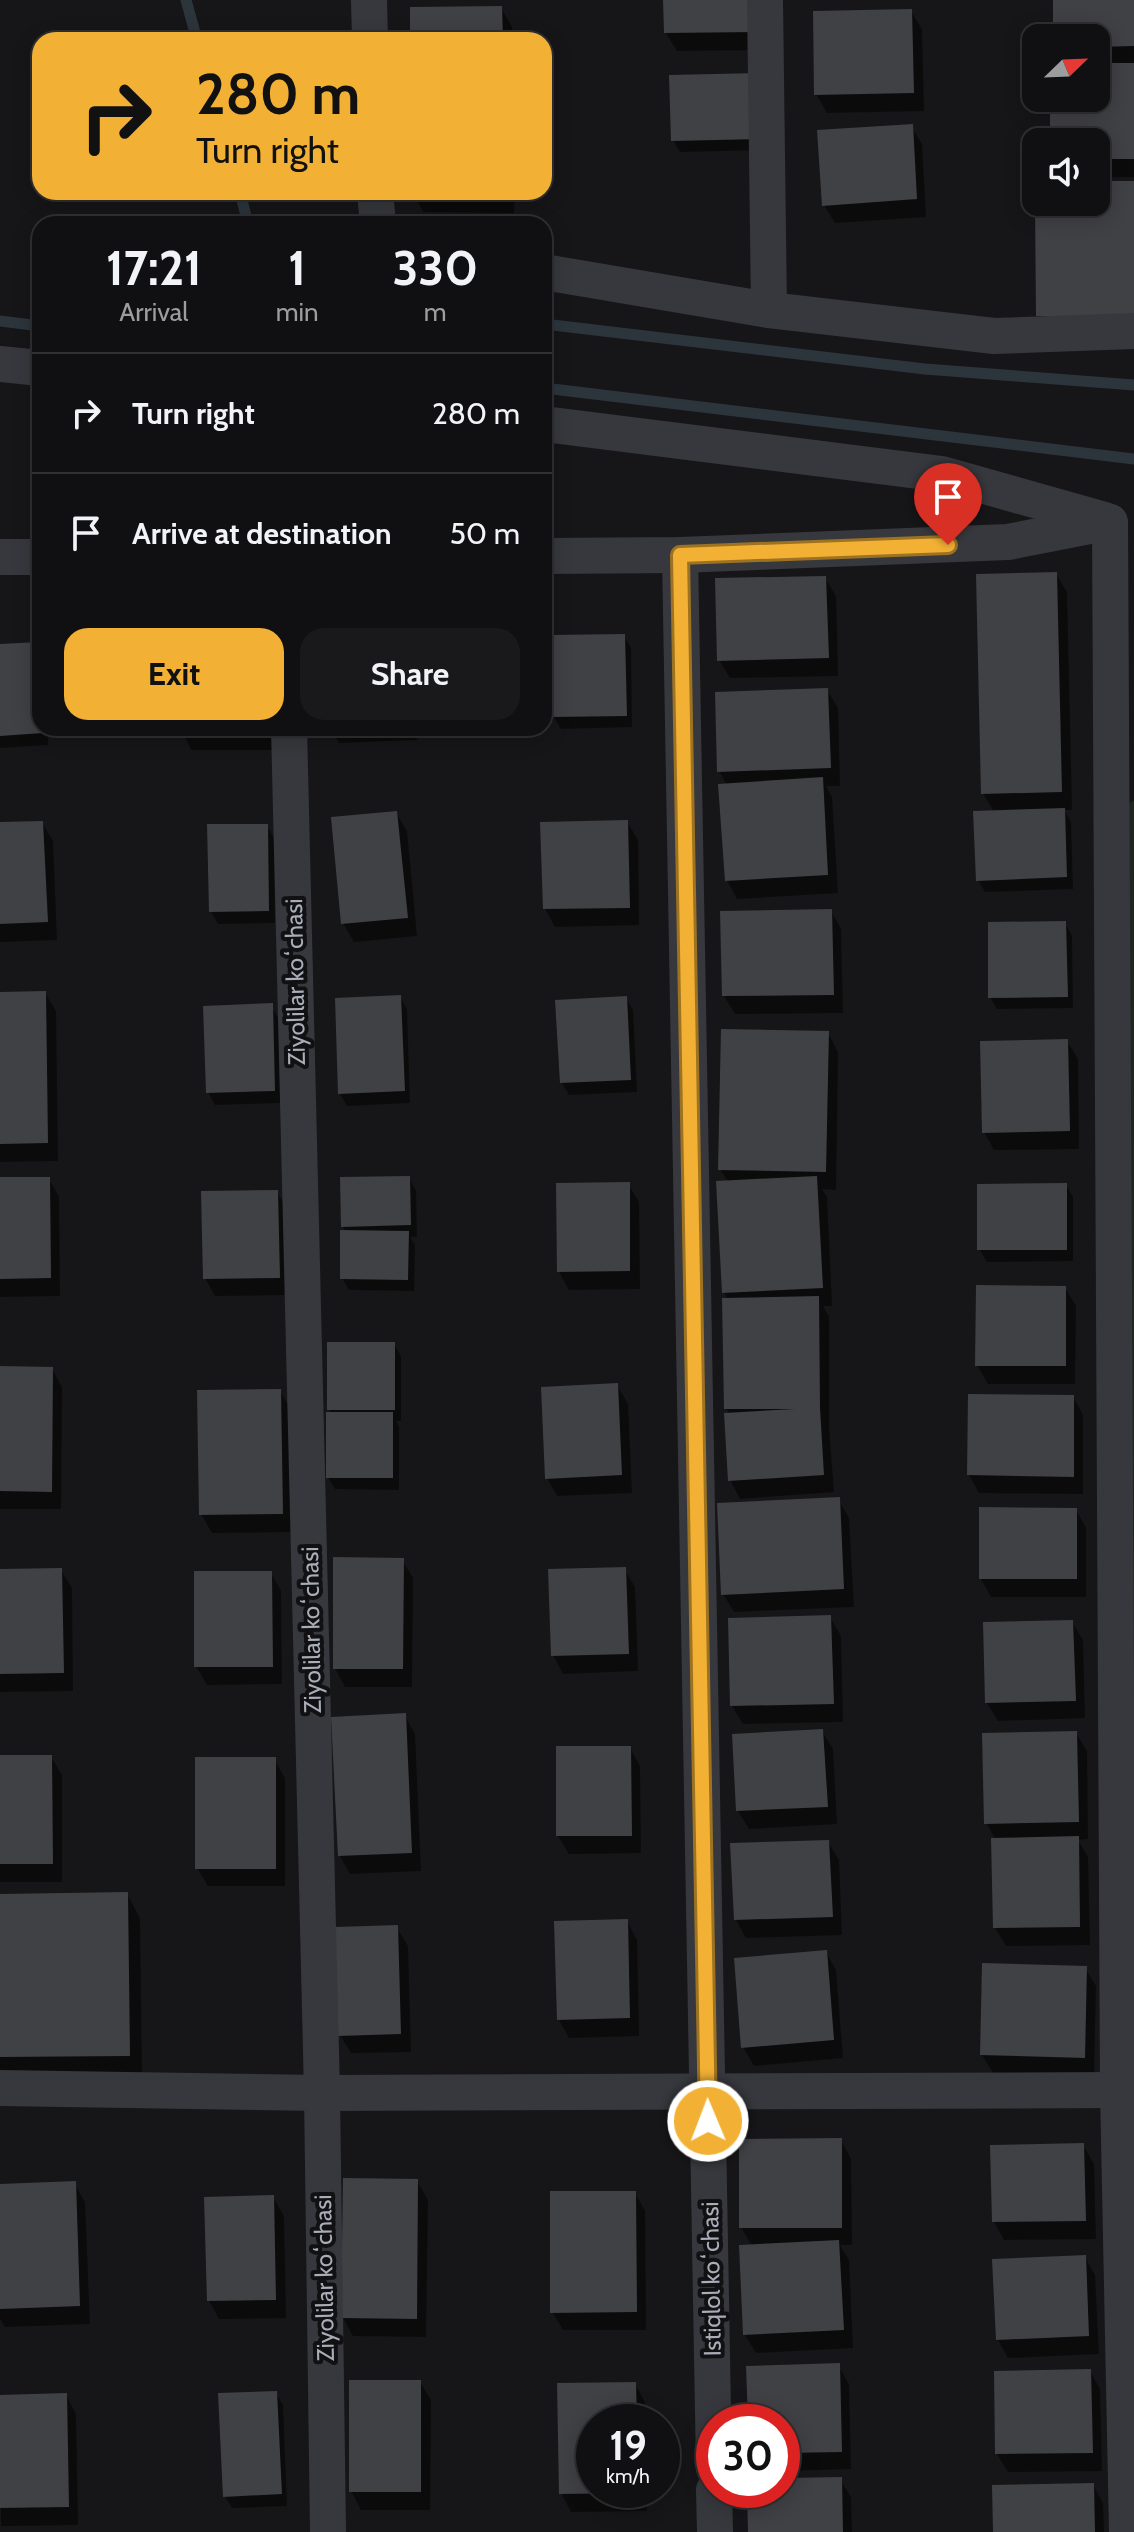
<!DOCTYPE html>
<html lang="en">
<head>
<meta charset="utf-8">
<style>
  :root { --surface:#101012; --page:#19191b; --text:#f1f3f6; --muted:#9c9d9f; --line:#303032; --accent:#f2b134 }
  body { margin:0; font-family:Cabin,sans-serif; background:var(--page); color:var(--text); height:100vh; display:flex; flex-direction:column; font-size:30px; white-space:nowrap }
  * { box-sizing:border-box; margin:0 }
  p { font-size:26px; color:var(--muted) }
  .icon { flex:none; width:44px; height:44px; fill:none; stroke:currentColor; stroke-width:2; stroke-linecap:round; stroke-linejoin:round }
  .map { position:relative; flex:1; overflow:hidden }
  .panel { position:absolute; left:32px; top:216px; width:520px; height:520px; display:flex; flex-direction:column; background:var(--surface); border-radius:24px; box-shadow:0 4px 20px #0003,0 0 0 2px var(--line) }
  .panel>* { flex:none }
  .top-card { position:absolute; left:32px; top:32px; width:520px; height:168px; border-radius:24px; box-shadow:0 4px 20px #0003,0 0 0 2px var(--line); background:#f2b134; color:#111; overflow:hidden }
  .needle { width:52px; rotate:67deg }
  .buttons { position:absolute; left:1022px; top:24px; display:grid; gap:16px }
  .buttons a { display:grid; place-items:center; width:88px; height:88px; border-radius:16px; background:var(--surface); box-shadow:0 4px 20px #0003,0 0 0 2px var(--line); font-size:40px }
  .speed { position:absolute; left:576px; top:2404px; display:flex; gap:16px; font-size:40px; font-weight:700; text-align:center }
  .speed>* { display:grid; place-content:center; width:104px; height:104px; border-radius:50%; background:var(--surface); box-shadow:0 4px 20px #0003,0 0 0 2px var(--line); line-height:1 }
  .speed small { font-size:20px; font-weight:400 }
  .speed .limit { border:12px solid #d22; background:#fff; color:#111 }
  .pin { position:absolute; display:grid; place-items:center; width:68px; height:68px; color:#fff; margin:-82px -34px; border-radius:50% 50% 50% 0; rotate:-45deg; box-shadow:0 0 8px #0007 }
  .pin .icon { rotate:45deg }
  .me { position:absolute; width:88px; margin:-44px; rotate:359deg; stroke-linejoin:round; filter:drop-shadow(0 0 6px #0008) }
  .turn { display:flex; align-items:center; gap:28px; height:168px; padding:0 32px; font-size:36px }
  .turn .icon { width:104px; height:104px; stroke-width:2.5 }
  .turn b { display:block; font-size:56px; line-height:68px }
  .eta { display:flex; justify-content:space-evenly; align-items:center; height:136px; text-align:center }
  .eta b { font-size:48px; font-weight:700; line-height:56px }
  .action { display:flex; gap:16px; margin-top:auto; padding:16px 32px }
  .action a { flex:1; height:92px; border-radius:24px; background:var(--accent); color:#111; font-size:32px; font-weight:700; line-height:92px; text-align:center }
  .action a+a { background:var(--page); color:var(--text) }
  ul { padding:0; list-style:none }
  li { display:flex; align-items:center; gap:24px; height:120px; padding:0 32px; border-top:2px solid var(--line) }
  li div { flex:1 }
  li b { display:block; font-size:30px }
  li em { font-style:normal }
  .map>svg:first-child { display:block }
  .green { fill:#1e261f }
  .shadow { fill:#0007 }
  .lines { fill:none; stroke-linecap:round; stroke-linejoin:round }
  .stream { stroke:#2c353c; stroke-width:11 }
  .building { fill:#404145 }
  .minor { stroke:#37383d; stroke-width:36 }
  .route-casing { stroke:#9d7322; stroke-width:20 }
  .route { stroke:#f2b134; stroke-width:14 }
  .labels { text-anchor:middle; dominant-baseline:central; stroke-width:8; stroke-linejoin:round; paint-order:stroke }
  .street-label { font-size:24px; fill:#a8adb8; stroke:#111113 }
</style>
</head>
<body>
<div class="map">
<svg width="1134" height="2532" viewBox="0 0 1134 2532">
  <rect width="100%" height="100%" fill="#161618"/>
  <polygon class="green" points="1134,801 1134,1894 1116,806"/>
  <g class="shadow">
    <polygon points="665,0 766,0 767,50 677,51 666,33"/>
    <polygon points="1055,0 1134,0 1134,177 1096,177 1096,142 1052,142 1052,98 1096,98 1096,38 1055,38"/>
    <polygon points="501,8 512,27 512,40 412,40"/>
    <polygon points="911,11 922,29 924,111 827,113 816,94"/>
    <polygon points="671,77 767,150 680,152 673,140"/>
    <polygon points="911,126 922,144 926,217 835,223 824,205"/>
    <polygon points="413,192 515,192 514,213 423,212"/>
    <polygon points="1056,574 1067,592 1072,810 1064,810 1071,822 1073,889 985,892 978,880 994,812 983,793"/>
    <polygon points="825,578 836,596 838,676 730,678 719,660"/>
    <polygon points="624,636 631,648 632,727 561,729 554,717"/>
    <polygon points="37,644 40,649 40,728 48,728 48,745 0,748 0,646"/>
    <polygon points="827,690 838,708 840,786 826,786 832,797 838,893 737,899 727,880 727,785 719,771"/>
    <polygon points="181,728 276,728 276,750 191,750"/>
    <polygon points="331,728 417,728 417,740 339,743"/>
    <polygon points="396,813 407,831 417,936 354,942 343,923"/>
    <polygon points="627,822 638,840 639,925 555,927 545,909"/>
    <polygon points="42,823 53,841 57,940 0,942 0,824"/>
    <polygon points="267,826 274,838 275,923 218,924 211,912"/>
    <polygon points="831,911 841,929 843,1013 735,1014 724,996"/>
    <polygon points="1065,923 1072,936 1073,1008 997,1009 990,997"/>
    <polygon points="45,993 56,1011 58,1161 0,1162 0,994"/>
    <polygon points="400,997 407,1009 410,1103 347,1106 340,1094"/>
    <polygon points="626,998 633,1010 637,1092 569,1095 562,1083"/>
    <polygon points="271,1005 278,1018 281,1103 215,1105 208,1092"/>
    <polygon points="828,1033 838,1052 836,1190 822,1189 827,1197 832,1306 823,1306 829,1317 829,1427 834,1492 740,1499 730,1480 730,1415 726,1408 728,1300 724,1292 728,1182 720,1169"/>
    <polygon points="1067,1041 1078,1059 1079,1149 994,1150 984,1132"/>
    <polygon points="409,1178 416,1191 417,1237 410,1237 415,1245 414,1291 349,1290 342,1278 346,1232 343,1226"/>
    <polygon points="0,1179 49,1179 59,1197 60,1296 0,1297"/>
    <polygon points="628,1184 639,1202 640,1289 569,1290 559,1272"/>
    <polygon points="1066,1185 1073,1197 1073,1261 987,1262 979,1249"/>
    <polygon points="277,1192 288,1210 289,1295 215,1296 205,1278"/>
    <polygon points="1065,1288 1076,1306 1075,1384 988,1384 977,1365"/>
    <polygon points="394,1344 401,1356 401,1421 396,1421 399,1427 399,1490 335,1489 328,1477 332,1414 329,1409"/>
    <polygon points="0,1368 52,1369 62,1387 61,1509 0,1509"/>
    <polygon points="617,1385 628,1404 632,1493 557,1496 547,1478"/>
    <polygon points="280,1391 291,1410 292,1532 212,1533 201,1514"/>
    <polygon points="1073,1397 1083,1415 1083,1494 979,1493 969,1475"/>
    <polygon points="838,1499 849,1518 854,1607 734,1612 723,1594"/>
    <polygon points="1076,1510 1086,1528 1086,1597 991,1597 981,1579"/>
    <polygon points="402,1560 413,1578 412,1687 345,1687 335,1668"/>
    <polygon points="624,1569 635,1587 638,1671 563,1674 553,1655"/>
    <polygon points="61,1570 72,1588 73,1691 0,1692 0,1571"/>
    <polygon points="271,1573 281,1591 282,1684 207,1685 196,1666"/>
    <polygon points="830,1617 841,1636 843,1722 743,1724 732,1706"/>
    <polygon points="1072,1622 1083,1640 1085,1718 998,1721 987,1703"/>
    <polygon points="405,1716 415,1734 421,1871 350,1874 340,1856"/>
    <polygon points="822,1731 833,1749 837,1824 749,1829 738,1811"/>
    <polygon points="1076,1733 1087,1751 1088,1839 1078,1840 1088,1857 1090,1945 1006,1946 995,1928 996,1840 986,1823"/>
    <polygon points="630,1748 640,1766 641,1853 569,1854 558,1836"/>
    <polygon points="0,1757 51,1757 62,1775 62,1882 0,1882"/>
    <polygon points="274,1759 285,1778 285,1886 208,1886 197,1868"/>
    <polygon points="828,1842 839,1860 842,1935 746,1938 736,1920"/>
    <polygon points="127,1894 140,1918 142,2079 0,2079 0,1896"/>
    <polygon points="627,1921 637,1940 639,2036 569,2038 559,2020"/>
    <polygon points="397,1928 408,1946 411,2052 351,2053 340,2035"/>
    <polygon points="826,1952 836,1970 843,2058 754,2066 743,2047"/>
    <polygon points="1085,1968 1096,1986 1094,2075 993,2073 982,2055"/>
    <polygon points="841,2140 851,2159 852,2245 840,2245 849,2260 853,2348 756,2353 745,2335 752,2246 741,2227"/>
    <polygon points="1083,2145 1094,2164 1096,2239 1004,2240 994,2222"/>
    <polygon points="417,2181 428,2200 426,2337 353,2336 343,2318"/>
    <polygon points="74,2183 85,2202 90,2324 5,2327 0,2319 0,2186"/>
    <polygon points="635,2193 645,2211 646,2330 563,2330 552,2312"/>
    <polygon points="273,2197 284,2216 286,2318 219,2319 209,2301"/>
    <polygon points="1085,2257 1095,2275 1099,2354 1008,2358 998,2340"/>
    <polygon points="838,2365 849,2384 851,2469 782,2471 782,2422 750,2422"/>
    <polygon points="1090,2371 1100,2389 1102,2471 1008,2472 997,2454"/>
    <polygon points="420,2382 431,2400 430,2510 361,2510 351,2491"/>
    <polygon points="635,2384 645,2402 646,2422 594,2422 594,2490 647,2490 647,2511 571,2512 561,2493 559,2385"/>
    <polygon points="276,2393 283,2405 287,2506 232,2508 225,2496"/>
    <polygon points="66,2395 76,2414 78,2525 1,2526 0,2397"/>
    <polygon points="840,2479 851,2497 852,2532 750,2532 749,2490 782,2490 782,2480"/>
    <polygon points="1093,2485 1103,2503 1104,2532 995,2532"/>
  </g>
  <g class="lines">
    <g class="stream">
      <polyline points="186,0 197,40"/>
      <polyline points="240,192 248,224"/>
      <polyline points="0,321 40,326"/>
      <polyline points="544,324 925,369 1134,385"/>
      <polyline points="544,388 1134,459"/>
    </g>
  </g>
  <g class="building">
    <polygon points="663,0 757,0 757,32 664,33"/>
    <polygon points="1053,0 1134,0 1134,46 1096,47 1096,38 1053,38"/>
    <polygon points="502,6 503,40 410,40 410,7"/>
    <polygon points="912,9 914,93 814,95 813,11"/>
    <polygon points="1096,63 1134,63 1134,159 1096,159 1096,142 1050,142 1050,98 1096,98"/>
    <polygon points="760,73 762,139 671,141 669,75"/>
    <polygon points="913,124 917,199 822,206 817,130"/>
    <polygon points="1096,181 1134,181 1134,316 1036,316 1035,202 1096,202"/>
    <rect x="444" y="192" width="61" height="3"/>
    <polygon points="1057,572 1062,792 981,794 976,574"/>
    <polygon points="826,576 829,658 717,661 715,578"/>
    <polygon points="625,634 627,716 552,717 550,635"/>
    <polygon points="38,642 40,728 42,728 43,733 0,736 0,644"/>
    <polygon points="828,688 831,768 717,772 715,692"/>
    <polygon points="179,728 267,728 267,733 179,732"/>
    <polygon points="823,777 828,875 725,881 718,784"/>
    <polygon points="1065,808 1067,877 976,881 973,811"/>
    <polygon points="397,811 408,918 341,924 331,817"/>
    <polygon points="628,820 630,908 543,909 540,822"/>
    <polygon points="43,821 48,922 0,924 0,822"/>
    <polygon points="207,824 268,824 269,911 209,912"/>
    <polygon points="832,909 834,995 722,996 720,911"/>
    <polygon points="1066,921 1068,997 988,998 988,922"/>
    <polygon points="46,991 48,1143 0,1144 0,992"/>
    <polygon points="401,995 405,1091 338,1094 335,998"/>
    <polygon points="627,996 631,1080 560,1083 555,1000"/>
    <polygon points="273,1003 275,1091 206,1093 203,1006"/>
    <polygon points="721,1029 829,1031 826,1172 718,1170"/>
    <polygon points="1068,1039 1070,1131 982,1133 980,1041"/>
    <polygon points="410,1176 411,1225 341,1227 340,1177"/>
    <polygon points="817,1176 823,1288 722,1293 716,1181"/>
    <polygon points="0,1177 50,1177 51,1278 0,1279"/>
    <polygon points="630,1182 630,1271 557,1272 556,1183"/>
    <polygon points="1067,1183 1067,1250 977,1250 977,1184"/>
    <polygon points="278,1190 280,1278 203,1279 201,1191"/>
    <polygon points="340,1230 409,1231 408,1280 340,1279"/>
    <polygon points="976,1285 1066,1286 1066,1366 975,1366"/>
    <polygon points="819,1296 820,1408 824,1475 728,1481 724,1413 795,1409 724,1409 722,1298"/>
    <rect x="327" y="1342" width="68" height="68"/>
    <polygon points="0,1366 53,1367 52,1492 0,1491"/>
    <polygon points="618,1383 622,1475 545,1479 541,1387"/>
    <polygon points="281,1389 283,1514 199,1515 197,1390"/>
    <polygon points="968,1394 1074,1395 1074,1477 967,1475"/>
    <rect x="326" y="1412" width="67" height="66"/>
    <polygon points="840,1497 844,1589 721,1595 717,1503"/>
    <polygon points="979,1507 1077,1508 1077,1579 979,1579"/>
    <polygon points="333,1557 404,1558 403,1669 333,1669"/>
    <polygon points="626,1567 629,1654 551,1656 548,1569"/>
    <polygon points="62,1568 64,1673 0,1674 0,1569"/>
    <polygon points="194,1571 272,1571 273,1667 194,1667"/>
    <polygon points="831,1615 834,1704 730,1706 728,1618"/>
    <polygon points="1073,1620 1076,1701 985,1703 983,1622"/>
    <polygon points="406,1713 412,1853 338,1856 331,1717"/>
    <polygon points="823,1729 828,1807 736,1811 732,1734"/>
    <polygon points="1077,1731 1079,1822 984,1824 982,1733"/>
    <polygon points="556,1746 631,1746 632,1836 556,1836"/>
    <polygon points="0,1755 52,1755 53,1864 0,1864"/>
    <rect x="195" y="1757" width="81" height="112"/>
    <polygon points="1079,1836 1080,1927 993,1928 991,1838"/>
    <polygon points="829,1840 833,1917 734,1920 730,1843"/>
    <polygon points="128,1892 130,2056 0,2057 0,1894"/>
    <polygon points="628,1919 630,2018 557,2020 554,1921"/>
    <polygon points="398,1925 401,2034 338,2036 335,1927"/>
    <polygon points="827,1950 834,2040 741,2048 734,1958"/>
    <polygon points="982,1963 1087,1966 1085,2058 980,2055"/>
    <polygon points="842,2138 842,2228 739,2228 739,2139"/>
    <polygon points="1084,2143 1086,2221 992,2222 990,2145"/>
    <polygon points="343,2178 418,2179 417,2319 341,2318"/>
    <polygon points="76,2181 80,2306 0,2309 0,2184"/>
    <polygon points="550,2191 636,2191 637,2312 550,2313"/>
    <polygon points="274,2195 276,2300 207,2301 204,2197"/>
    <polygon points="839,2240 844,2330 743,2335 739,2245"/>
    <polygon points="1086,2255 1089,2336 996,2340 992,2259"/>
    <polygon points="840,2363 842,2452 782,2453 782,2422 748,2422 746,2366"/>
    <polygon points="1091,2369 1093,2453 995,2454 994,2371"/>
    <rect x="349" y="2380" width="72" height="112"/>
    <polygon points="636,2382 637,2422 594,2422 594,2490 637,2490 637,2493 559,2494 557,2383"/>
    <polygon points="277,2391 282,2494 223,2497 218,2393"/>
    <polygon points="67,2393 69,2507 0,2508 0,2395"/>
    <polygon points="842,2477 843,2532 748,2532 747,2490 782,2490 782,2478"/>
    <polygon points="1094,2483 1095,2532 993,2532 992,2485"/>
  </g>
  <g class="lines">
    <g class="minor">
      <polyline points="369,0 370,40"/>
      <polyline points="765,0 769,310"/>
      <polyline points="375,192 378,224"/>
      <polyline points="544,272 769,310 994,336 1134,331"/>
      <polyline points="0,364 40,368"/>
      <polyline points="544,424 942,474 1105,520"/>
      <polyline points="680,555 714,2468"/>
      <polyline points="544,556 680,555 1008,542 1110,522 1118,2090 1127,2532"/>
      <polyline points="0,557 40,557"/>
      <polyline points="289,728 322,2093 328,2532"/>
      <polyline points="0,2088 322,2093 1118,2090"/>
      <polyline points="714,2490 715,2532"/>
    </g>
  </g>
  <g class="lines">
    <g class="route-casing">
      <polyline id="route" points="708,2121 680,555 948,545"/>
    </g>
    <use href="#route" class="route"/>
  </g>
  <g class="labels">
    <g class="street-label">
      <text transform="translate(295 982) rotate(-91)">Ziyolilar koʻchasi</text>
      <text transform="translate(311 1630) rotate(-91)">Ziyolilar koʻchasi</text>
      <text transform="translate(324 2278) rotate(-91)">Ziyolilar koʻchasi</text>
      <text transform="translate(711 2279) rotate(-91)">Istiqlol koʻchasi</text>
    </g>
  </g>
</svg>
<div class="buttons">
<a><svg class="needle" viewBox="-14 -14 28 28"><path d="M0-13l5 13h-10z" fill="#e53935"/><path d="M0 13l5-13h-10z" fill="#9c9d9f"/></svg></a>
<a><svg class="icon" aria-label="sound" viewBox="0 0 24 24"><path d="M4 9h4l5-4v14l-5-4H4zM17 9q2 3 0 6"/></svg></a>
</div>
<div class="speed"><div>19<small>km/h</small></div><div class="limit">30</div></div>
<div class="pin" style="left:948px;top:545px;background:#d93025"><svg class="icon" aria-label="arrive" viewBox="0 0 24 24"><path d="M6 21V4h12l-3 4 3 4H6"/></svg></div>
<svg class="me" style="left:708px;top:2121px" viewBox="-20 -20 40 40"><circle r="17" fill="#f2b134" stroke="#fff" stroke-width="3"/><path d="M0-11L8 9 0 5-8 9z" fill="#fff"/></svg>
<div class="top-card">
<div class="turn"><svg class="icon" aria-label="right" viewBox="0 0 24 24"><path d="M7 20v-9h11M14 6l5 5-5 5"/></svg><div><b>280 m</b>Turn right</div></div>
</div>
<section class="panel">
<div class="eta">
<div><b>17:21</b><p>Arrival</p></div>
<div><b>1</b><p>min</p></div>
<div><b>330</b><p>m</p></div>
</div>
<ul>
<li><svg class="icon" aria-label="right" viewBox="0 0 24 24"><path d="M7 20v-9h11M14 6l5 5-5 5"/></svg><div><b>Turn right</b></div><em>280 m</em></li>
<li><svg class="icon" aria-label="arrive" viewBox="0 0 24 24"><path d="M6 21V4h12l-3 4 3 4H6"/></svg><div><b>Arrive at destination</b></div><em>50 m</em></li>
</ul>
<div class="action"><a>Exit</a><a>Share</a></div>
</section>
</div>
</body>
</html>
